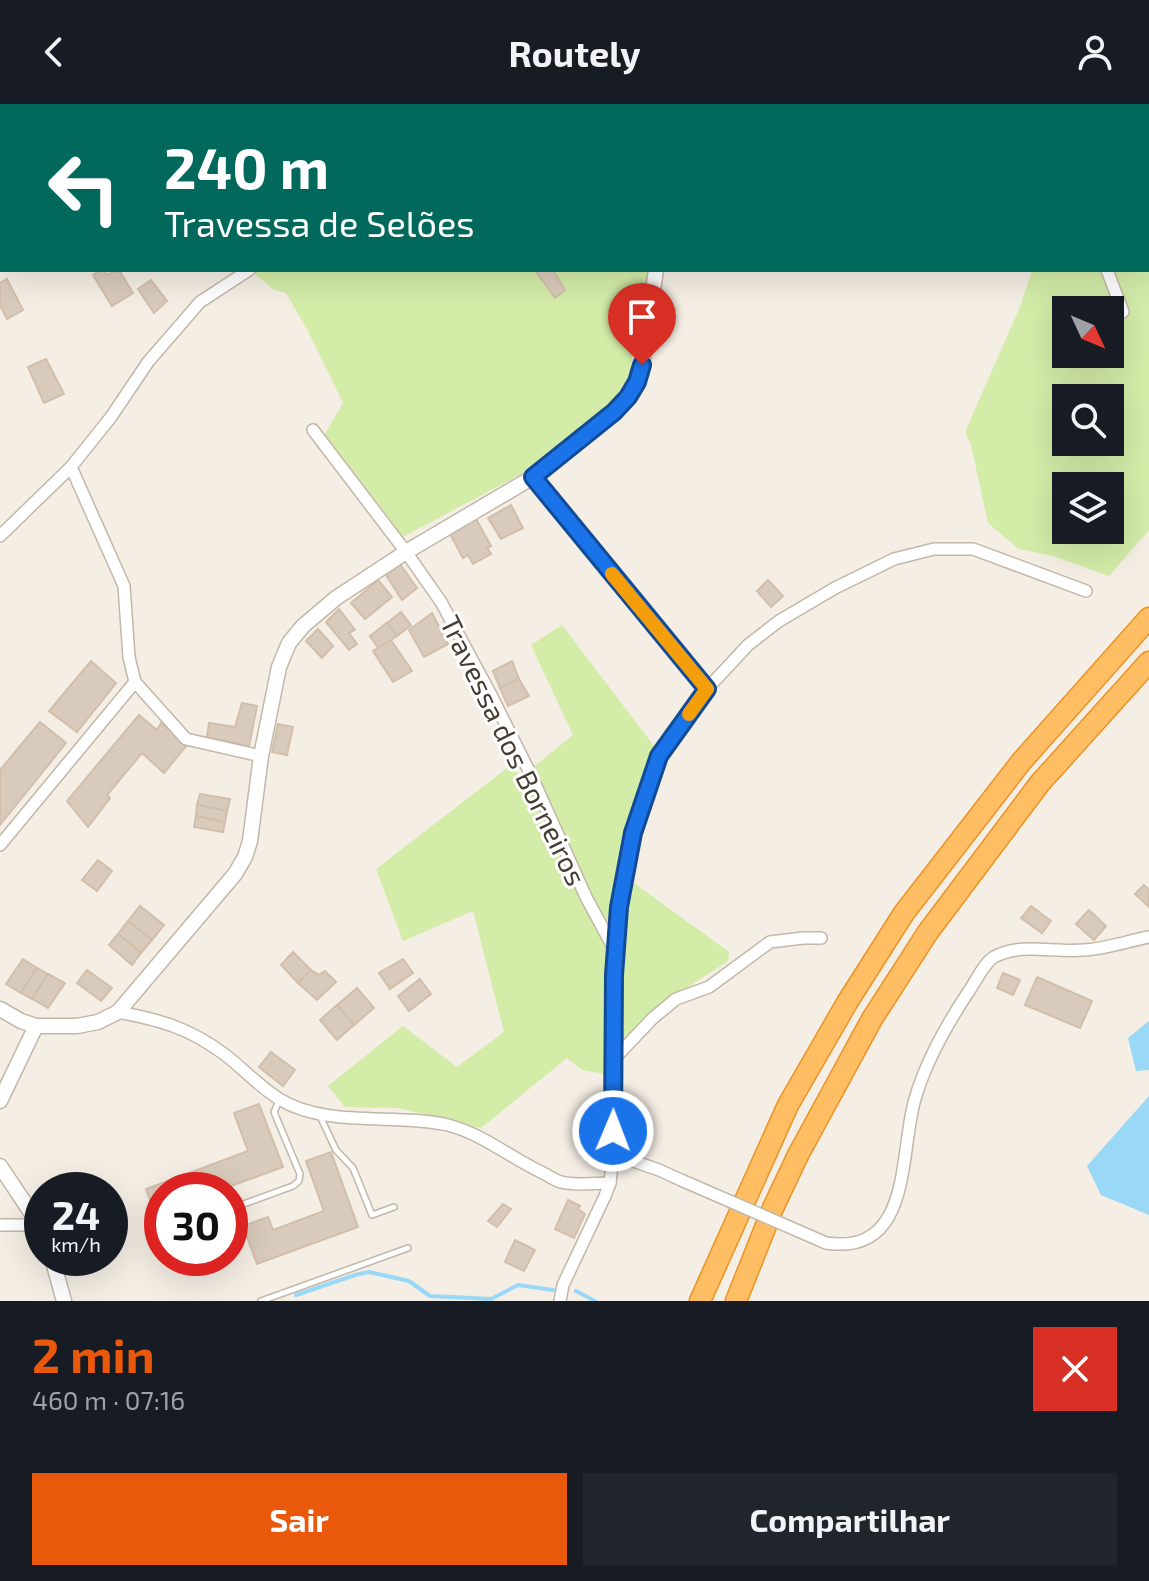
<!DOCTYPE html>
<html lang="pt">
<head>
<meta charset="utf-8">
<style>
  :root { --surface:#171b24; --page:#20242c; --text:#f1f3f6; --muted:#9ea1a6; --accent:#ea580c }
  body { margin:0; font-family:"Exo 2",sans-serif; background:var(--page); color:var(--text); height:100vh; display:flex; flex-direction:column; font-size:30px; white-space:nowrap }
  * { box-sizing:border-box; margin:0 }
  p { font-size:26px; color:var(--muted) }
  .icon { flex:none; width:44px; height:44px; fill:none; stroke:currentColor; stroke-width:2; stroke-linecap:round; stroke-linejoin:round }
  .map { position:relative; height:1197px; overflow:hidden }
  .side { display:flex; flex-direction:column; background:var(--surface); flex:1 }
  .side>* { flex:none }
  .guide { position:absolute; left:0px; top:0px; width:1150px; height:168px; box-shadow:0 8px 32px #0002; background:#00695c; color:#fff; overflow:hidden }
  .needle { width:52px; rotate:134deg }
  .controls { position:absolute; left:1052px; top:192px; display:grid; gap:16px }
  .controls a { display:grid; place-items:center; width:72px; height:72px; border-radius:0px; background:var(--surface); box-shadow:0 8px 32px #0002; font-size:40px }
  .speed { position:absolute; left:24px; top:1068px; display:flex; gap:16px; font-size:40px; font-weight:700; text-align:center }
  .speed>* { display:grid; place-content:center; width:104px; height:104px; border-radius:50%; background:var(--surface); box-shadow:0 8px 32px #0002; line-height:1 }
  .speed small { font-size:20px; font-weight:400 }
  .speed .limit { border:12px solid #d22; background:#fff; color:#111 }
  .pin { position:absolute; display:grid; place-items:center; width:68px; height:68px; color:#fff; margin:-82px -34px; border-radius:50% 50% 50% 0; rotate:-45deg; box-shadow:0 0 8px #0007 }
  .pin .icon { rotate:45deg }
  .me { position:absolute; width:88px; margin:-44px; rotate:1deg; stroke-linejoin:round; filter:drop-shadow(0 0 6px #0008) }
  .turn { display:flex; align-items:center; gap:28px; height:168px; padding:0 32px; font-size:36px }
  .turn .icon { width:104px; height:104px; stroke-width:2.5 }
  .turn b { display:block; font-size:56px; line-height:68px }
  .round { display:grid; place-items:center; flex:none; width:84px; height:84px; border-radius:0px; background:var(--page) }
  .summary { display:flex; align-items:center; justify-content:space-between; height:136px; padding:0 32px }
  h1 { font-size:48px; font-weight:700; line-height:60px; color:var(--accent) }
  .cta { display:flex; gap:16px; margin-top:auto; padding:16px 32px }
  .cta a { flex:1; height:92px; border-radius:0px; background:var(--accent); color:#fff; font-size:32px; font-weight:700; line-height:92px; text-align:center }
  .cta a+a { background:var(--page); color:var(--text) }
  header { display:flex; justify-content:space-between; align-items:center; height:104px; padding:0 32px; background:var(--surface); font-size:36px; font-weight:700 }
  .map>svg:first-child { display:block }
  .green { fill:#d3eca8; fill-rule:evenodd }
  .water { fill:#99d8f7 }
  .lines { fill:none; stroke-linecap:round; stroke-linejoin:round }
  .stream { stroke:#99d8f7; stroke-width:4 }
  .building { fill:#d9cbbb; stroke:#d2bfab; stroke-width:2 }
  .service-casing { stroke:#c3b7a8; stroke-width:8 }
  .minor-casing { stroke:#c3b7a8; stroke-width:14 }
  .tertiary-casing { stroke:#c3b7a8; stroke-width:17 }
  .motorway-casing { stroke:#ec9325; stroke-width:23 }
  .service { stroke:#fff; stroke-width:5 }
  .minor { stroke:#fff; stroke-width:11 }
  .tertiary { stroke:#fff; stroke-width:14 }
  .motorway { stroke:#ffbe63; stroke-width:20 }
  .minor-bridge-casing { stroke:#c3b7a8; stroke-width:14; stroke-linecap:butt }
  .minor-bridge { stroke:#fff; stroke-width:11 }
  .route-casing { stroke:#114b97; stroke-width:20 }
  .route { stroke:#1a73e8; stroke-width:14 }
  .slow { stroke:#f59e0b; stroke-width:14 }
  .labels { text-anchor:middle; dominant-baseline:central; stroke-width:6; stroke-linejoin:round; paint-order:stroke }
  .street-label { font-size:28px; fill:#463d33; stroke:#fff }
</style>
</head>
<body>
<header><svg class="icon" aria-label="back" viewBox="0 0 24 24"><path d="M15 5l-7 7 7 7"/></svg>Routely<svg class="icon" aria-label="person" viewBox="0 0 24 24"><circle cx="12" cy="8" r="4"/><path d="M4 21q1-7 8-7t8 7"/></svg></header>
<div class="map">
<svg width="1149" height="1197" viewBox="0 0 1149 1197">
  <rect width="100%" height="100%" fill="#f4eee4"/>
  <g class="green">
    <polygon points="166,0 838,0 833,2 167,2"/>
    <path d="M978,0h171v426l-40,46 -56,-20 -34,-7 -31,-26 -17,-78 -6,-13 55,-125 12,-37h116v-164h-167zM1066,206h44v44h-44zM1066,294h44v44h-44zM1066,382h44v44h-44z"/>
    <polygon points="250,166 648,166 643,199 633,232 631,269 606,306 555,352 403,433 325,330 343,299 308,227 286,189 274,186"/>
    <polygon points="562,521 654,642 653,673 616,766 729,848 728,857 688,883 647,920 606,970 582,966 567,954 481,1024 399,1004 345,1003 328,982 403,922 457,963 504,928 473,807 403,837 376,765 511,661 521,673 573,631 531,541"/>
  </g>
  <g class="water">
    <polygon points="1149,917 1149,966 1136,967 1128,934"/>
    <polygon points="1149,992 1149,1111 1101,1091 1087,1062"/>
  </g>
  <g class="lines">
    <g class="stream">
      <polyline points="576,1187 595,1197"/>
      <polyline points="296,1191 355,1171 369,1168 409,1177 430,1192 491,1195 518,1181 553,1186"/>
    </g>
  </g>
  <g class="building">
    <polygon points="101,166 104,166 107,171 119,166 133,189 112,202 93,171"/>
    <polygon points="535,166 553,166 565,186 555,194"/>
    <polygon points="7,175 23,206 7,215 0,201 0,179"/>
    <polygon points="151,176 167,197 154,209 138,185"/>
    <polygon points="46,255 64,290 44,299 28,263"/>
    <polygon points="511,401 523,424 501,435 488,414"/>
    <polygon points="475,413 491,442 487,444 491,450 473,460 468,451 463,454 449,428"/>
    <polygon points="400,460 417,484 402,496 386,471"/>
    <polygon points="378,476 392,493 365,515 351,499"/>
    <polygon points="768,476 783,492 771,503 757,487"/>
    <polygon points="339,505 355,526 349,529 357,540 349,546 326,518"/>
    <polygon points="401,508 411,521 397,532 387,519"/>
    <polygon points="432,509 448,540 424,553 409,526"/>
    <polygon points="387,519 397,532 378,544 370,532"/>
    <polygon points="318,525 333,542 322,554 306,537"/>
    <polygon points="391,536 412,567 393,578 373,547"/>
    <polygon points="91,557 116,579 77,628 49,607"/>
    <polygon points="512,557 519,575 500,584 493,567"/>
    <polygon points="519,575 529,592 508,602 500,584"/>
    <polygon points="242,599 257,602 249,642 207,633 209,619 235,623"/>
    <polygon points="139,611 157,626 161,619 187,641 164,669 142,649 107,691 110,694 88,723 67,697"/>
    <polygon points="40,618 66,639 0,721 0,666"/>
    <polygon points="278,620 293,623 287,651 272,648"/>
    <polygon points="200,690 230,695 227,707 197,701"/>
    <polygon points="197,701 227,707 225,718 196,712"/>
    <polygon points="196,712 225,718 223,728 194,723"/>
    <polygon points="98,756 112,767 97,787 82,776"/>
    <polygon points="1144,781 1149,786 1149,803 1135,790"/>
    <polygon points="140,802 164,821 152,836 128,817"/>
    <polygon points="1031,802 1051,817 1042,829 1021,814"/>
    <polygon points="1089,806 1106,822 1094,836 1076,820"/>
    <polygon points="128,817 152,836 141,849 118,830"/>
    <polygon points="118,830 141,849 132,861 109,841"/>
    <polygon points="293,848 311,866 298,879 281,861"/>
    <polygon points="23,855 37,864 21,889 6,880"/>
    <polygon points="403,855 413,869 390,885 379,869"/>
    <polygon points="37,864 48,870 32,895 21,889"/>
    <polygon points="87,866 112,884 101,897 77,879"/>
    <polygon points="311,866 319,871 325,867 336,878 317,896 298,879"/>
    <polygon points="1003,869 1020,876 1013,891 997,884"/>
    <polygon points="48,870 65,879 48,904 32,895"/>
    <polygon points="1037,873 1092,897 1080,924 1025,901"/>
    <polygon points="420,875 431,890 409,907 398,892"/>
    <polygon points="357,884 374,904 354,921 337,901"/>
    <polygon points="337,901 354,921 337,936 320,916"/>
    <polygon points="271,948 295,966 283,982 259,963"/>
    <polygon points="259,1000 283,1063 220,1086 162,1086 162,1128 146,1085 248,1047 234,1009"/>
    <polygon points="331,1048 358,1123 257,1160 243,1122 268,1113 273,1126 324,1107 306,1057"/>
    <polygon points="568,1096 580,1102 578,1105 585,1110 574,1134 555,1125"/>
    <polygon points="503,1100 511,1105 497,1123 488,1117"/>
    <polygon points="515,1136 535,1146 524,1167 505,1158"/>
  </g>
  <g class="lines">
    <g class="service-casing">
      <g id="service">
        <polyline points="319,1010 336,1046 353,1064 372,1111 394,1103"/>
        <polyline points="230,1105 293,1082 299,1077 300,1070 274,1008 279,997"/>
        <polyline points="261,1197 408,1144"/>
      </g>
    </g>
    <g class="minor-casing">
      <g id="minor">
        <polyline points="149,0 150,2"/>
        <polyline points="1001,0 1004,2"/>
        <polyline points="26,2 26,0"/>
        <polyline points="0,157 2,157"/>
        <polyline points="1107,166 1123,208"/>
        <polyline points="313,326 406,448 441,498 490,589 531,671 586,793 615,847"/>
        <polyline points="71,363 124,482 129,553 135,578 186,635 261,652"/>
        <polyline points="533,373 707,585"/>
        <polyline points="0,432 71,363 111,313 148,258 200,198 249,166"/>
        <polyline points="0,741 135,578"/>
        <path d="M118,908c43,8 71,16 106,42 19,14 36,34 57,46 47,28 115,13 167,25 35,9 64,34 97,49 5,3 11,7 16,8 15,4 34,1 49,1"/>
        <polyline points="614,955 653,914 676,895 709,883 770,838 803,834 821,834"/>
        <polyline points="613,1050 659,1066 681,1076"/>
        <polyline points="0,1121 41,1121"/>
        <path d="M826,1139c87,13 73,-90 89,-144 11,-38 32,-75 54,-108 7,-10 15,-28 25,-34 28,-15 59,-4 90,-7 21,-1 44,-9 65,-13"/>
        <polyline points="560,1197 563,1181 605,1092 610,1079 613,1050 614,871 619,803 633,729 659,652 707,585 748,541 779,517 835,484 894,455 934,445 973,445 1086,487"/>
      </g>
    </g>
    <g class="tertiary-casing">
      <g id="tertiary">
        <polyline points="654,0 654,2"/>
        <polyline points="0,905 21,917 36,922 77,922 98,918 118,908 235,770 245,753 250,737 261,652 279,563 289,539 303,522 336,494 406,448 533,373 614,308 628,293 637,278 642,261 656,166"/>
        <polyline points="0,997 36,922"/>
        <polyline points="0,1062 42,1125"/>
        <polyline points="52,1154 64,1197"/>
      </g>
    </g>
    <g class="motorway-casing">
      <g id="motorway">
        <polyline points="700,1197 788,1001 848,897 904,809 1021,658 1149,514"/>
        <polyline points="736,1197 773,1104 798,1051 872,915 928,828 1040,679 1149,558"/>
      </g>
    </g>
    <use href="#service" class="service"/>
    <use href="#minor" class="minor"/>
    <use href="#tertiary" class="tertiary"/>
    <use href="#motorway" class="motorway"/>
    <g class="minor-bridge-casing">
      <polyline id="minor-bridge" points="681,1076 826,1139"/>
    </g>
    <use href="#minor-bridge" class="minor-bridge"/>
  </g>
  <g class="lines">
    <g class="route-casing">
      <polyline id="route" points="613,1027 614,871 619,803 633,729 659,652 707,585 533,373 614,308 628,293 637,278 642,261"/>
    </g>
    <use href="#route" class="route"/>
    <polyline class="slow" points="612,470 707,585 689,610"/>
  </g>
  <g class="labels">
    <g class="street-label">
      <text transform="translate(514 646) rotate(64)">Travessa dos Borneiros</text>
    </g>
  </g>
</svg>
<div class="controls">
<a><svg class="needle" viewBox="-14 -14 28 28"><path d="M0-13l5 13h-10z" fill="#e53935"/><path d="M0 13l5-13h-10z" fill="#9ea1a6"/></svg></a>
<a><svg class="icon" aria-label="search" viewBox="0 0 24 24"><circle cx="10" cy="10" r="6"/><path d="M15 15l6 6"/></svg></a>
<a><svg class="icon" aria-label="layers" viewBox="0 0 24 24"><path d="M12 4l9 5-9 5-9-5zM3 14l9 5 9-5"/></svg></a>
</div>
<div class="speed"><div>24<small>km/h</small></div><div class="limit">30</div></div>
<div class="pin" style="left:642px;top:261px;background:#d93025"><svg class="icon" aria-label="arrive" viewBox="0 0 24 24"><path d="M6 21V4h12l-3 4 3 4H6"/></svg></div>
<svg class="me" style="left:613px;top:1027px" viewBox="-20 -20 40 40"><circle r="17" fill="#1a73e8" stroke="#fff" stroke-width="3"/><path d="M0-11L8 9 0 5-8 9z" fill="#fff"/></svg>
<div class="guide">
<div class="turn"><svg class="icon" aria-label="left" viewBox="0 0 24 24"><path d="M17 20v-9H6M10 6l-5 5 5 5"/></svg><div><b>240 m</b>Travessa de Selões</div></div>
</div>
</div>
<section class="side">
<div class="summary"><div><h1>2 min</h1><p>460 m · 07:16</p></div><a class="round" style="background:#d93025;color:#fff"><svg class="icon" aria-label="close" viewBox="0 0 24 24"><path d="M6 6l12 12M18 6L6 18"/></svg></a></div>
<div class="cta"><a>Sair</a><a>Compartilhar</a></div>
</section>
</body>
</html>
